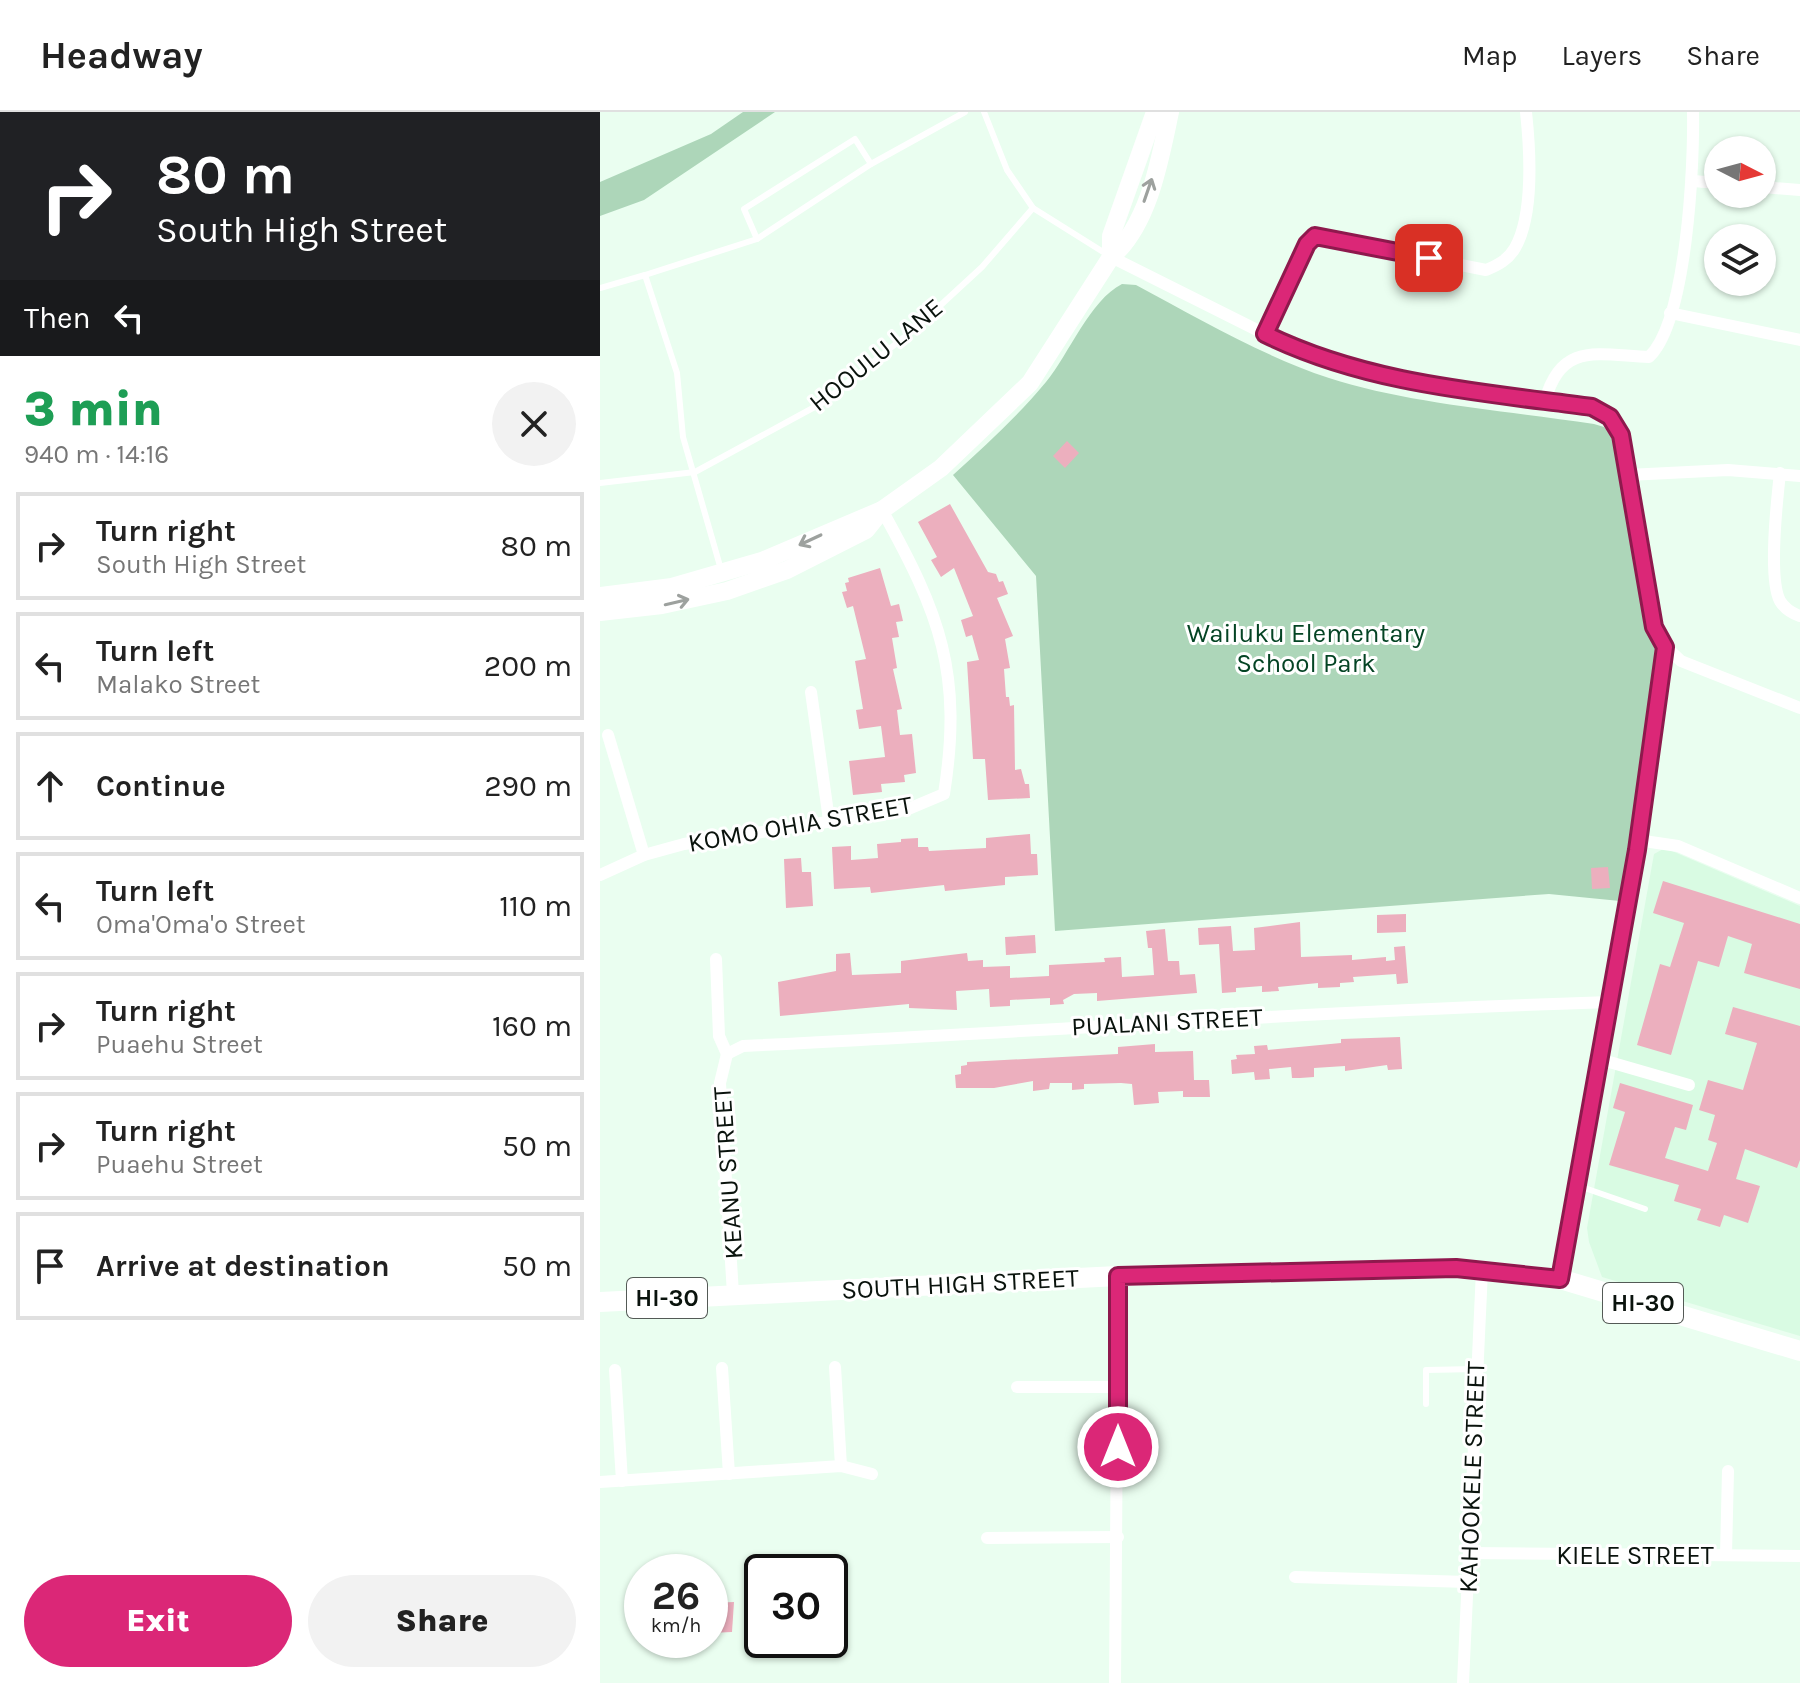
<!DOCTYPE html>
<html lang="en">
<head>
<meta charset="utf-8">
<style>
  :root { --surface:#fff; --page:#f2f2f2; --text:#222; --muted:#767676; --line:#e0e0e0; --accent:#db2777 }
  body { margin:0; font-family:Karla,sans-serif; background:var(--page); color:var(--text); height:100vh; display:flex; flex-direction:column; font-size:30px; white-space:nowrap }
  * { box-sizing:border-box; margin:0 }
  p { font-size:26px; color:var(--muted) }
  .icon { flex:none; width:44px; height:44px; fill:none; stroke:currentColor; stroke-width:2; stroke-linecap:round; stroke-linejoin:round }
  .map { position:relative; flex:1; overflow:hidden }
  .sheet { display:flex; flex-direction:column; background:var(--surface); width:600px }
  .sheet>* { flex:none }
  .guide { background:#202124; color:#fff; overflow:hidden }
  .needle { width:52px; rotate:96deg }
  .tools { position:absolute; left:1104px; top:24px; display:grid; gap:16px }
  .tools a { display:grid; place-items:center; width:72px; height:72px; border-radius:50%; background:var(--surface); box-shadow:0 2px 6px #0004; font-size:40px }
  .speed { position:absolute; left:24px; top:1442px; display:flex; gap:16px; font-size:40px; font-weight:700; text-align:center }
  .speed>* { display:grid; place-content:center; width:104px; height:104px; border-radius:50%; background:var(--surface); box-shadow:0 2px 6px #0004; line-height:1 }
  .speed small { font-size:20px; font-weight:400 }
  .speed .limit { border:4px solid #111; border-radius:12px; background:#fff; color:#111 }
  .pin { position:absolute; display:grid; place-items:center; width:68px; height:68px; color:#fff; margin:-34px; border-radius:16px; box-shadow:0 4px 12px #0006 }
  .me { position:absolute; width:88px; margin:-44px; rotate:0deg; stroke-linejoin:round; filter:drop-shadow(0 0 6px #0008) }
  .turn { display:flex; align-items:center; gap:28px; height:168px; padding:0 24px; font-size:36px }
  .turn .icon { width:104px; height:104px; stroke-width:2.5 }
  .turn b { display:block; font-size:56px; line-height:68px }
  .then { display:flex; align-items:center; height:76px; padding:0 24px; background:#0003; gap:16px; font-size:30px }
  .round { display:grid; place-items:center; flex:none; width:84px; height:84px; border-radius:42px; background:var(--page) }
  .headline { display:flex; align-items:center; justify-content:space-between; height:136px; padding:0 24px }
  h1 { font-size:48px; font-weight:800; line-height:60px; color:#1e9e55 }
  .action { display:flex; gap:16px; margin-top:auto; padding:16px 24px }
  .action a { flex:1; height:92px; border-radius:48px; background:var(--accent); color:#fff; font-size:32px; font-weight:800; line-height:92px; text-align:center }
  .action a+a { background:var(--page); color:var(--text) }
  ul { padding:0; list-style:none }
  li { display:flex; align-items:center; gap:24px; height:108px; margin:0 16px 12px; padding:0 8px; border:4px solid var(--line); border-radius:0px }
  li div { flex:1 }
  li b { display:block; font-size:30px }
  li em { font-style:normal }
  header { display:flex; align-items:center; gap:48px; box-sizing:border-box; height:112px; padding:0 40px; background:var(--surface); border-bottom:2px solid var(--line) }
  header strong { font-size:38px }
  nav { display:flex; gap:44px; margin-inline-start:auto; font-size:28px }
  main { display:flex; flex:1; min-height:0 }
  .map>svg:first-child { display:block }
  .built { fill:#d9fbe3 }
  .green { fill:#add6b9 }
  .building { fill:#ecafbe }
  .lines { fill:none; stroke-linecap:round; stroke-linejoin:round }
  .lane { stroke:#fff; stroke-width:6 }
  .street { stroke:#fff; stroke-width:12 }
  .secondary { stroke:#fff; stroke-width:18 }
  .primary { stroke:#fff; stroke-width:20 }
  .oneway { stroke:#9da19e }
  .route-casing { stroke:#8e194d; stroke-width:20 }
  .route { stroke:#db2777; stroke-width:14 }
  .labels { text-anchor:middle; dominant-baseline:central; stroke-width:6; stroke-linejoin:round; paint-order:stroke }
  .shield { fill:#fff; stroke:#545a56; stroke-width:2 }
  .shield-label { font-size:24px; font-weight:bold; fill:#0a130d }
  .street-label { font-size:26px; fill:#0a130d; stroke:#fff }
  .park-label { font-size:26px; fill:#044424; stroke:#fff }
</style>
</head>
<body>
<header>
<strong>Headway</strong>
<nav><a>Map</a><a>Layers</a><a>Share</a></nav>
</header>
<main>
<section class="sheet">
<div class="guide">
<div class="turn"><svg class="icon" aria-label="right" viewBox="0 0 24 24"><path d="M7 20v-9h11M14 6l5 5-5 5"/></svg><div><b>80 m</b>South High Street</div></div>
<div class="then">Then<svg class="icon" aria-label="left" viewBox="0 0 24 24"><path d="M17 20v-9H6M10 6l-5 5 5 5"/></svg></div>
</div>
<div class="headline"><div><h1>3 min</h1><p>940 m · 14:16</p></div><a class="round"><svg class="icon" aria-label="close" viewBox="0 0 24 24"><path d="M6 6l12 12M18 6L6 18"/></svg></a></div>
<ul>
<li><svg class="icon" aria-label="right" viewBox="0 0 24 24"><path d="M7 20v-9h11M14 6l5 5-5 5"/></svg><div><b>Turn right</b><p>South High Street</p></div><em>80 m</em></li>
<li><svg class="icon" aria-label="left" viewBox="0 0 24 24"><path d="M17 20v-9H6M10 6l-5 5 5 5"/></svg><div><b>Turn left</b><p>Malako Street</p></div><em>200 m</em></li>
<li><svg class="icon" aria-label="ahead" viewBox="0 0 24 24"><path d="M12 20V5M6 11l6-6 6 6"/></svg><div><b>Continue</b></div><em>290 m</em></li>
<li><svg class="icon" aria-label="left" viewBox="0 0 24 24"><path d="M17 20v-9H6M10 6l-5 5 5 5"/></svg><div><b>Turn left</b><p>Oma'Oma'o Street</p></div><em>110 m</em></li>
<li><svg class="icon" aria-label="right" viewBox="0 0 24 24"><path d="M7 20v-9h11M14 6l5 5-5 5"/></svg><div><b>Turn right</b><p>Puaehu Street</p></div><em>160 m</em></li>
<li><svg class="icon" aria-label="right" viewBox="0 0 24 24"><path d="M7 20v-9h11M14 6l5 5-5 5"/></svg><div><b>Turn right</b><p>Puaehu Street</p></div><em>50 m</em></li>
<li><svg class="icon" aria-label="arrive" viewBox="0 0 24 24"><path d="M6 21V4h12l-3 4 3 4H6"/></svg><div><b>Arrive at destination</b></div><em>50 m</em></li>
</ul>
<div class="action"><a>Exit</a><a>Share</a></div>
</section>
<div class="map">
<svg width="1200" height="1571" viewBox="0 0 1200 1571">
  <rect width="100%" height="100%" fill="#eafef0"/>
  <polygon class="built" points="1065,736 1200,794 1200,1224 1002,1165 989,1130 987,1116 1054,742"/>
  <g class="green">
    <polygon points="143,0 175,0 44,88 0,104 0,70 111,22"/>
    <path d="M522,172l14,1c62,33 126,71 193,93 80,26 181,33 265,46l10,3 13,16 34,187 11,24 -42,247 -71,-7 -494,37 -19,-355 -83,-101c33,-30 65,-59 93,-93 23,-28 44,-82 76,-98z"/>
  </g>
  <g class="building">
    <polygon points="467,329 479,341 465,356 453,344"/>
    <polygon points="350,392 388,460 396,462 399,470 403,469 408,482 397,486 413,524 405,527 410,556 404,557 406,585 409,585 410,594 414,593 415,658 421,657 425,672 429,672 430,686 388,688 385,647 373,647 367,550 379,548 372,523 366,525 361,508 373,504 354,456 341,465 331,448 337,445 318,410"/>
    <polygon points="280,456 291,494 299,492 303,509 296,510 299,525 292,526 297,556 293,557 302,597 297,598 300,623 312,622 316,661 304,663 305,670 281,672 282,680 253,683 249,649 285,645 281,614 259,617 256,598 263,597 255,549 266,547 253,494 247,496 242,480 247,479 245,471 249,470 248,466"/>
    <polygon points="430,722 431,742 437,742 438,763 405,765 405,773 345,779 344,773 271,781 270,775 234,777 232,735 251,734 251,748 278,746 277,732 301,730 301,727 318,726 318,735 328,735 329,739 386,736 386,726"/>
    <polygon points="201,746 202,760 211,760 213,794 186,796 184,747"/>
    <polygon points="1008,755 1010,776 992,777 991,756"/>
    <polygon points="1063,769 1200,812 1200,877 1144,861 1152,832 1128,824 1119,855 1098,849 1071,943 1037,933 1060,852 1070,855 1084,811 1053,801"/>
    <polygon points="806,802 806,820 777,821 777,803"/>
    <polygon points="700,810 701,845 752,843 752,848 786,845 786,849 795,848 794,835 805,834 808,871 797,872 796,862 753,865 754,870 740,871 740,875 718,876 718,871 678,875 679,879 662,880 662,874 636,876 636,880 622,881 619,832 599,833 598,816 631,814 633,839 655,838 654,816"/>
    <polygon points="565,817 568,849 579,849 580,863 595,862 597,881 497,889 497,881 474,882 463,888 464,892 450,893 450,886 410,888 410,894 390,895 389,877 356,879 357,898 309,896 309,892 180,904 178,870 236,859 236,842 250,841 252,863 301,861 301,849 367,841 368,849 383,848 383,855 410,854 410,866 449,864 449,853 505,850 504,846 521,845 522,865 554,863 552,836 548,836 546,819"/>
    <polygon points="435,823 436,841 406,843 405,825"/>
    <polygon points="1133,895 1200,914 1200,1048 1197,1056 1145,1037 1136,1067 1160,1074 1148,1111 1124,1103 1120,1115 1097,1108 1101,1097 1074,1089 1079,1073 1009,1053 1025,1000 1013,996 1020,971 1093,993 1086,1018 1075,1015 1065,1046 1108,1059 1117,1031 1108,1028 1115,1003 1099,998 1108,968 1143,978 1157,931 1125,922"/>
    <polygon points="800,925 802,957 788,958 787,953 745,959 745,954 714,956 714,965 700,966 692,966 691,955 669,957 670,967 655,968 654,960 632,962 631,948 637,947 636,943 655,942 654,934 667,933 668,938 741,931 741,927"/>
    <polygon points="555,932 555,940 593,939 594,968 609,968 610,985 583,985 583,979 558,980 559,991 534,993 532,972 521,971 484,972 484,977 472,978 472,971 450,971 449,977 433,979 433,969 394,976 356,976 355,963 361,962 361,954 367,953 367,950 518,942 518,935"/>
    <polygon points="134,1490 132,1520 110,1521 110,1491"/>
  </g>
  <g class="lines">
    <g class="lane">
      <polyline points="384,0 407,58 433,96 508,143"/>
      <polyline points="157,127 144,97 255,27 271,52"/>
      <polyline points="0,176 45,163"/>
      <polyline points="0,371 95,360 222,291 318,214 382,155 433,96"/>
      <polyline points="120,454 83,325 77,261 45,163 157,127 271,52 365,0"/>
      <polyline points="976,1073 1045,1097"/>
      <polyline points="826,1292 826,1258 877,1257"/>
    </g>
    <g class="street">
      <polyline points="1093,69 1118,71"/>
      <polyline points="1162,75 1200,78"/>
      <polyline points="511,145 705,242 765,261 1003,300 1013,308 1021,323 1053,509 1063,532 1081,549 1200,596"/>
      <polyline points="1070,201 1200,228"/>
      <path d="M665,222l42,-90 8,-8 171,34c12,-5 22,-10 29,-22 19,-33 15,-99 11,-136"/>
      <path d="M945,289c16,-60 53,-46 104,-44 38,-36 45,-192 44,-245"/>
      <path d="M1180,361c-3,27 -12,105 0,128 5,8 11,12 20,15"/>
      <polyline points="1028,363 1128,358 1200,364"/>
      <polyline points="211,580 229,708"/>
      <polyline points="8,623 44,743"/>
      <polyline points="1037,728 1078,734 1200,786"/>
      <path d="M0,763l44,-20 40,-11 222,-34 38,-16c19,-121 -4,-180 -62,-284"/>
      <polyline points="116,847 119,924 127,942"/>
      <path d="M127,942l16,-8c289,-14 577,-35 867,-44"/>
      <polyline points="127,942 120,971 133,1182"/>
      <polyline points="999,947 1089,973"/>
      <polyline points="960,1167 1037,738 1065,535"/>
      <polyline points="235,1255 241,1354"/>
      <polyline points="122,1256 129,1362"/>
      <polyline points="15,1258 22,1369"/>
      <polyline points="417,1275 518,1275"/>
      <polyline points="0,1370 241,1354 272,1362"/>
      <polyline points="387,1426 518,1425"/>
      <polyline points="869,1441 1200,1444"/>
      <polyline points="1126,1443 1128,1359"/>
      <polyline points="695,1465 868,1470"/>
      <polyline points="515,1571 518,1164"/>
      <polyline points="863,1571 882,1158"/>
    </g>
    <g class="secondary">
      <polyline points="511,145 511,124 555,0"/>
      <polyline points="0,484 72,475 162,449 282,398"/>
      <path d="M0,500l62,-7 65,-14 60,-21 79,-40 16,-20 59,-42 89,-85 81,-126c38,-32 49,-98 59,-145"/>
    </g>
    <polyline class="primary" points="0,1190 518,1164 856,1156 960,1167 1200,1239"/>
  </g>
  <defs><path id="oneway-shaft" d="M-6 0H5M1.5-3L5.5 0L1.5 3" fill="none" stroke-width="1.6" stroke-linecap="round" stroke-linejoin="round" transform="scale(2)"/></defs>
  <g class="oneway">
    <use href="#oneway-shaft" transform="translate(548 78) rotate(-71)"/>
    <use href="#oneway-shaft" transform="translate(210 428) rotate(155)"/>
    <use href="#oneway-shaft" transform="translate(77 490) rotate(-13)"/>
  </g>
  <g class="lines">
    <g class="route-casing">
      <path id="route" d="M518,1335v-171l338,-8 104,11 77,-429 28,-203 -11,-20 -33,-192 -11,-18 -18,-10c-112,-15 -225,-23 -327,-73l42,-90 8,-8 114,22"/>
    </g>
    <use href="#route" class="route"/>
  </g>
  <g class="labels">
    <g class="shield">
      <rect x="27" y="1166" width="80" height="40" rx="6"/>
      <rect x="1003" y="1171" width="80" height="40" rx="6"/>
    </g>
    <g class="shield-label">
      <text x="67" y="1186">HI-30</text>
      <text x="1043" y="1191">HI-30</text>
    </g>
    <g class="street-label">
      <text transform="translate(276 243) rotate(-39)">HOOULU LANE</text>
      <text transform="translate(200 712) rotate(-10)">KOMO OHIA STREET</text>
      <text transform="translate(567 910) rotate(-3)">PUALANI STREET</text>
      <text transform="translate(128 1061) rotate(-94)">KEANU STREET</text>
      <text transform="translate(360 1172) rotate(-3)">SOUTH HIGH STREET</text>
      <text transform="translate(872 1365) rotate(-88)">KAHOOKELE STREET</text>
      <text x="1035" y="1443">KIELE STREET</text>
    </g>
    <g class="park-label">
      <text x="706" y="521">Wailuku Elementary<tspan x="706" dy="30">School Park</tspan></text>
    </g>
  </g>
</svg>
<div class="tools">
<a><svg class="needle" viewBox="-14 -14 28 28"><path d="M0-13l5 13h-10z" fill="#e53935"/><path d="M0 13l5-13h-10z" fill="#767676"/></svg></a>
<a><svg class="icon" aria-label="layers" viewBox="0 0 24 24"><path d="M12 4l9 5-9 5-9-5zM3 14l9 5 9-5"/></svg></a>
</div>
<div class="speed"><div>26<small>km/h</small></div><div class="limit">30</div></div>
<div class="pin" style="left:829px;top:146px;background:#d93025"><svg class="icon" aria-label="arrive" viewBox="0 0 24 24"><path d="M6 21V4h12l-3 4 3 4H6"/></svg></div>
<svg class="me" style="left:518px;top:1335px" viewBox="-20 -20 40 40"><circle r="17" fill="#db2777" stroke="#fff" stroke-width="3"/><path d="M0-11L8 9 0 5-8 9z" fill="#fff"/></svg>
</div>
</main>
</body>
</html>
